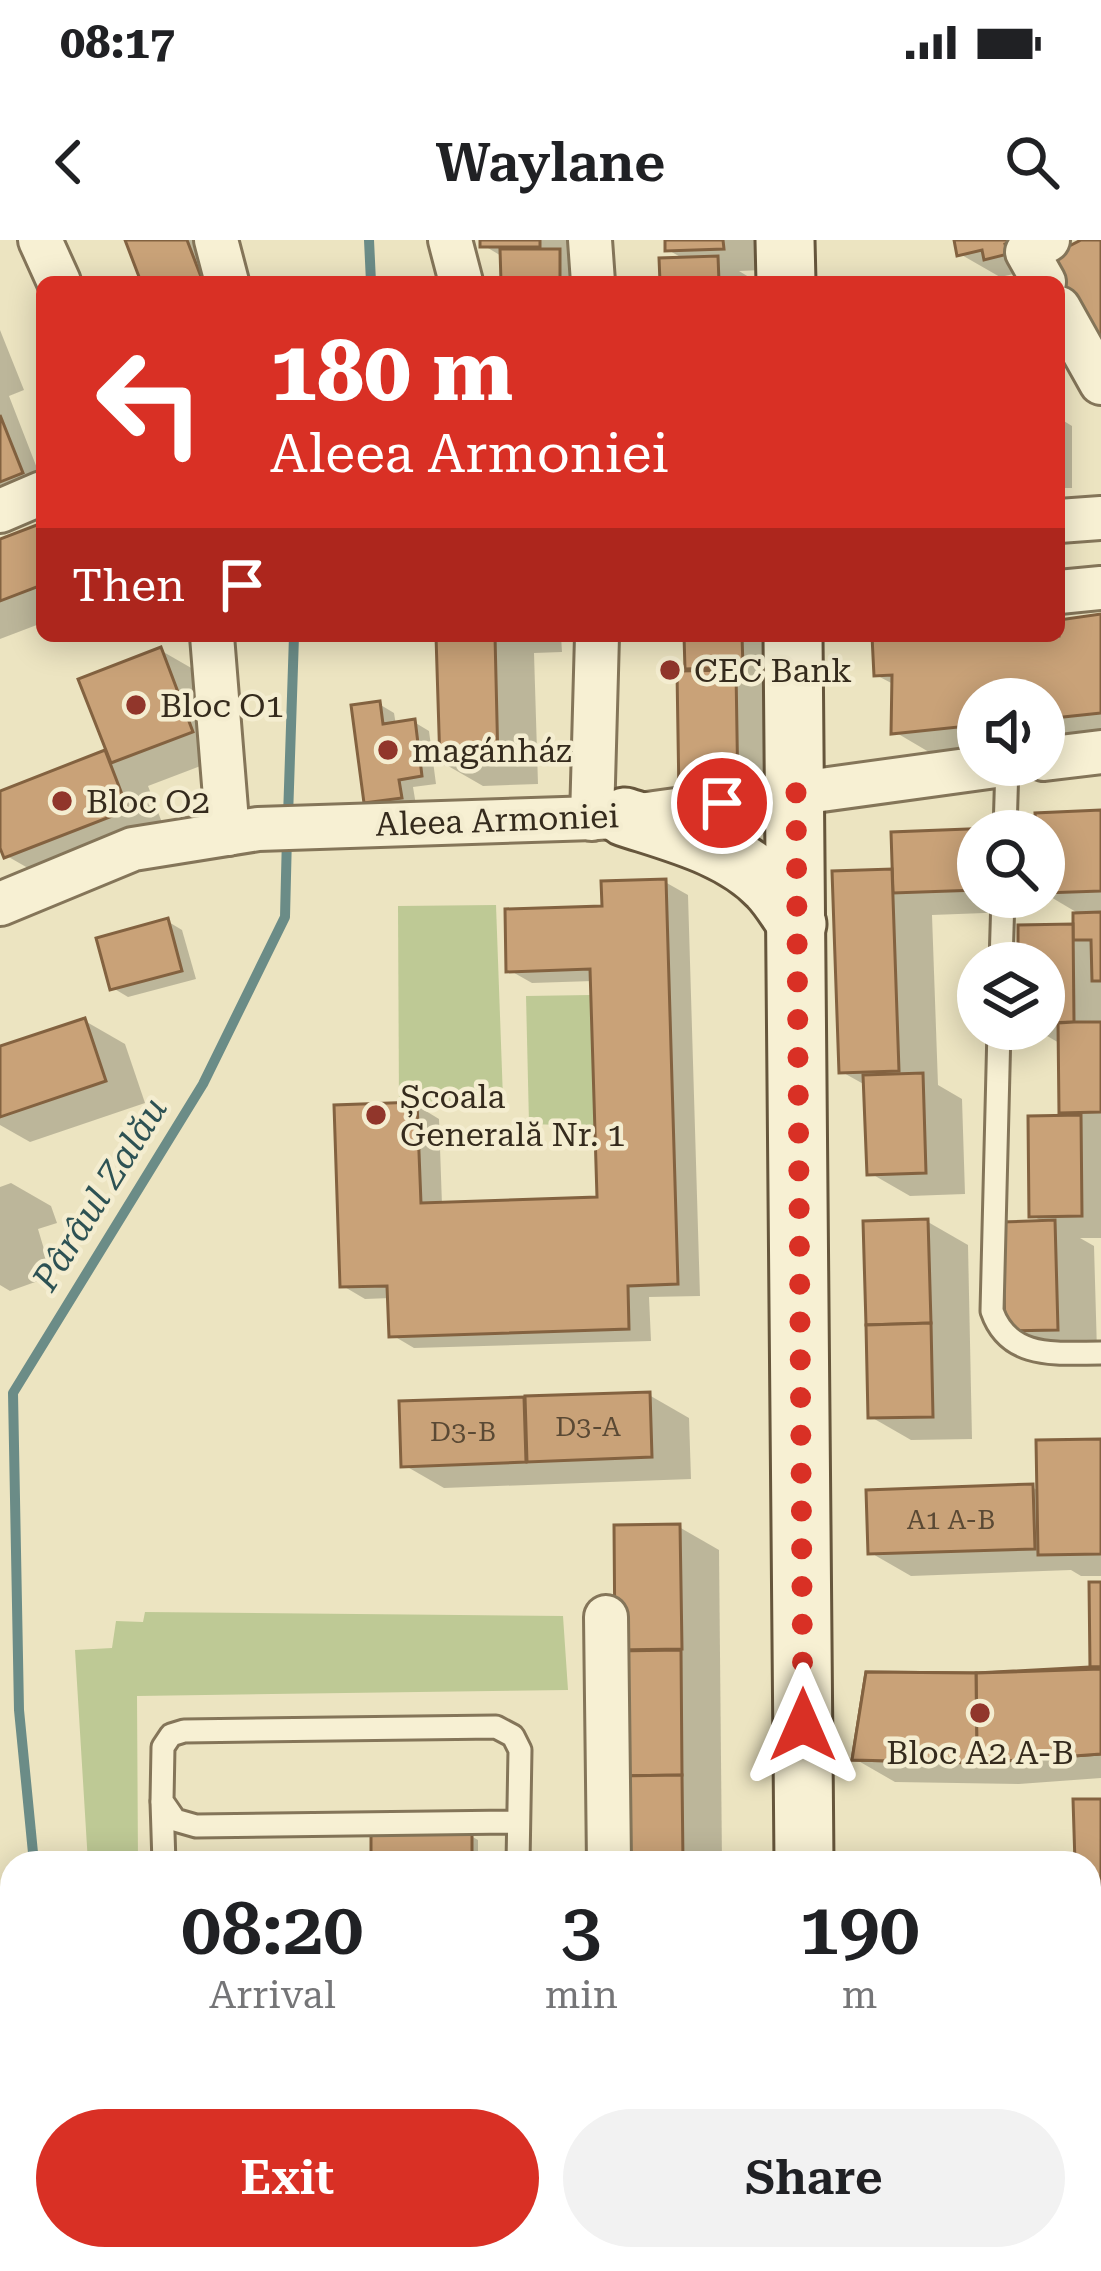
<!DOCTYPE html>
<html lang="en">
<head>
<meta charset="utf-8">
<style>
  :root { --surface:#fff; --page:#f2f2f2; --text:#202124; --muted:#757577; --accent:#d93025 }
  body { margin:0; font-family:"Roboto Serif",serif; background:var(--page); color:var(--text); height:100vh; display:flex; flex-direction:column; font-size:45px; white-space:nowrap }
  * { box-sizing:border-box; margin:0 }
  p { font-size:39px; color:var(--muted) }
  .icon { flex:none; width:66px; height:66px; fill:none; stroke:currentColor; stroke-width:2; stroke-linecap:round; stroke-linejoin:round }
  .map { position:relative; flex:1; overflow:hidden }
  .sheet { position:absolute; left:0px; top:1611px; width:1101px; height:420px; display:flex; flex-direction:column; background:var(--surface); border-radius:36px 36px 0 0; box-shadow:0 6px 30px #0003 }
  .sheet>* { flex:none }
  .guide { position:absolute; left:36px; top:36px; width:1029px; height:366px; border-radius:18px; box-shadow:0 6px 30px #0003; background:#d93025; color:#fff; overflow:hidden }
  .tools { position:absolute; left:957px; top:438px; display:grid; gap:24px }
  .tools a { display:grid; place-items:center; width:108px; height:108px; border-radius:50%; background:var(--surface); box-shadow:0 6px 30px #0003; font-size:60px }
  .pin { position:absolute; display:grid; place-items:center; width:102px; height:102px; color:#fff; margin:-51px; border:6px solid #fff; border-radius:50%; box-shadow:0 3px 12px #0007 }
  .me { position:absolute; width:132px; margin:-66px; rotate:0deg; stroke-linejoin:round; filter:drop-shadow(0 0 9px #0008) }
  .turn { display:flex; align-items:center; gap:42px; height:252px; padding:0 36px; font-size:54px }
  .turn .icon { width:156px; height:156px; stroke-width:2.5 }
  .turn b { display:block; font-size:84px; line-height:102px }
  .then { display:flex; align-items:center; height:114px; padding:0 36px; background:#0003; gap:24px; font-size:45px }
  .eta { display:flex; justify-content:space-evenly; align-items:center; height:204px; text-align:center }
  .eta b { font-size:72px; font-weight:600; line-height:84px }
  .cta { display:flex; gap:24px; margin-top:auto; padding:24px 36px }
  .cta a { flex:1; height:138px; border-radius:72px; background:var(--accent); color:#fff; font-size:48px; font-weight:600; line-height:138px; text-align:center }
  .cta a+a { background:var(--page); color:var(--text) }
  .status { display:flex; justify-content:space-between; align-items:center; height:84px; padding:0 60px; background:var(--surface); direction:ltr }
  .status svg { height:33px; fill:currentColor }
  header { display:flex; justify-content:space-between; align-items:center; height:156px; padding:0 36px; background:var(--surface); font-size:54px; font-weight:600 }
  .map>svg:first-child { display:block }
  .green { fill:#bec995 }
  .shadow { fill:#0003 }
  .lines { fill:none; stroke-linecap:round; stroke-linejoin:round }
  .stream { stroke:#6b8c87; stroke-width:10 }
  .building { fill:#c9a278; stroke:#836240; stroke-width:3 }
  .lane-casing { stroke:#847559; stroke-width:27 }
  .street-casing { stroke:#847559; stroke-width:48 }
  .secondary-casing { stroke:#66563c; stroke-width:63 }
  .lane { stroke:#f7f0d3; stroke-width:21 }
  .street { stroke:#f7f0d3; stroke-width:42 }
  .secondary { stroke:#f7f0d3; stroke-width:57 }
  .route { stroke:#d93025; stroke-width:21; stroke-dasharray:0 37.8 }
  .poi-dot { fill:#91362b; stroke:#f4edd0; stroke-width:4.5 }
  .labels { text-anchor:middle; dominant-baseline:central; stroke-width:9; stroke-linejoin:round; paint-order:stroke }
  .number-label { font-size:27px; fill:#5a4934 }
  .poi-label { font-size:33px; fill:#352b1d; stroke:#f4edd0; text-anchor:start }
  .street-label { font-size:33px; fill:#352b1d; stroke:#f4edd0 }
  .water-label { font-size:36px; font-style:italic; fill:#2d5254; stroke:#f4edd0 }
</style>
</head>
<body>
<div class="status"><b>08:17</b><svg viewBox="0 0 49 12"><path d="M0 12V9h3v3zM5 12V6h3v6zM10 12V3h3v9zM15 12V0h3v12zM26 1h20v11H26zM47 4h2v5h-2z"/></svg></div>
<header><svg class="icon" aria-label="back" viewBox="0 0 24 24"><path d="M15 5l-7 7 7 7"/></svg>Waylane<svg class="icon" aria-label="search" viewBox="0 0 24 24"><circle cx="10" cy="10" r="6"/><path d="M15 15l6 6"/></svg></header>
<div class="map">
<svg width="1101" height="2031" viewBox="0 0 1101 2031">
  <rect width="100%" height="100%" fill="#ece4c1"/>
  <g class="green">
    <polygon points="496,665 503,859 399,863 398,666"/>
    <polygon points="591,755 594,886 529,884 526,756"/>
    <polygon points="145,1372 563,1376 568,1450 137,1456 138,1623 88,1623 75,1410 112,1408 116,1381 143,1382"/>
    <polygon points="500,2019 561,2019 562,2031 379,2031 379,2025"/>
  </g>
  <g class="shadow">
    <polygon points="128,0 216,0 233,42 144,42"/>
    <polygon points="483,0 579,0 599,42 504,42 503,17 483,5"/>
    <polygon points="668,0 762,0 763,30 739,31 757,42 663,42 686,20 668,10"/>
    <polygon points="955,0 1064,1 1067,11 1088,0 1101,0 1027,41 1014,34 1000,37 960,14"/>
    <polygon points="0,90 24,150 9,156 42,241 0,263"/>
    <polygon points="1059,178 1072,186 1072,248 1059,248"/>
    <polygon points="42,286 42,383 0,399 0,302"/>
    <polygon points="1101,377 1101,498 1044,504 1044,459 978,459 978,511 934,515 895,492 895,445 876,435 875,396 1059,396 1059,383"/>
    <polygon points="467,396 561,396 562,412 534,413 538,544 483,546 443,523"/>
    <polygon points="687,396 781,396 782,449 763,449 775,456 777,577 722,578 688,434"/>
    <polygon points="160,410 200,433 232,514 148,546 166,593 47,639 7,616 0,599 0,554 110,511"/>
    <polygon points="379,464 394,473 396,485 414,482 429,491 436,544 413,547 416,565 382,570 367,561"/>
    <polygon points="1101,573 1101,998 1080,998 1094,1006 1097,1111 1048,1113 1008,1090 1046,984 1032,975 1062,878 1061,804 1035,789 1044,789 1044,723 1021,723 1076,689 1076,672 1044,653 1044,591 1039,591"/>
    <polygon points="978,592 978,657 1035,657 1036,671 932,675 938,845 962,859 965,954 910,956 870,933 867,846 842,832 835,634 895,632"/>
    <polygon points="665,642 688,655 700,1056 649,1057 651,1101 414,1108 392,1095 391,1058 365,1059 343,1046 416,865 439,879 442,965 600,960 593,741 532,743 509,730 605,668"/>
    <polygon points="167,681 182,690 196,739 128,757 113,748"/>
    <polygon points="85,781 125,804 145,863 30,902 0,885 0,809"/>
    <polygon points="11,943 51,966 57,983 38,989 52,1036 10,1051 0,1045 0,947"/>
    <polygon points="928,982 968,1005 972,1199 911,1200 871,1177"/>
    <polygon points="649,1155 689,1178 691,1239 444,1248 404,1225 402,1164"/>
    <polygon points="1101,1202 1101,1336 1081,1336 1071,1330 911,1336 871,1313 1032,1247 1040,1252"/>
    <polygon points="679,1287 719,1310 722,1623 621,1623 617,1288"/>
    <polygon points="1101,1345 1101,1538 1019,1544 895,1542 855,1519 977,1436 1093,1430"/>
    <polygon points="1101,1562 1101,1735 1089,1735 1089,1623 1078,1623"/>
    <polygon points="471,1596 478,1600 478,1623 189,1623 374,1621"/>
    <polygon points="1089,1812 1101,1819 1101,1987 1089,1987"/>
    <rect x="223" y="2019" width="150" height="12"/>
    <polygon points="602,2019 717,2019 722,2022 722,2031 602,2031"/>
  </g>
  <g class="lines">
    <g class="stream">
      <polyline points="369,0 371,42"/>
      <polyline points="288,577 294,396"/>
      <polyline points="34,1623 19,1470 13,1153 203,844 285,677 287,596"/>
      <polyline points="107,2019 110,2031"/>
    </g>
  </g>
  <g class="building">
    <polygon points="125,0 187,0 203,42 141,42"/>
    <rect x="480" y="0" width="60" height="7"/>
    <polygon points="665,0 723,0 724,9 665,11"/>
    <polygon points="954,0 1020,0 1005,4 1008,14 984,20 982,10 957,16"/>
    <polygon points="1081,0 1101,0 1101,115 1046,18"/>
    <polygon points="500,9 560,9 560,42 501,42"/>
    <polygon points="718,16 719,42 660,42 659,18"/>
    <polygon points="0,175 23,233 0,242"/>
    <polygon points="42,283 42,345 0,361 0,299"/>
    <polygon points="1101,374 1101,473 1044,479 1044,459 978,459 978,485 891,494 892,435 874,436 872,396 1059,396 1059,380"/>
    <polygon points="436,396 495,396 498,523 440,524"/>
    <polygon points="684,396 742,396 743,427 685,429"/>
    <polygon points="161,407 193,492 111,523 78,439"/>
    <polygon points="736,430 738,556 679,556 677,431"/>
    <polygon points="380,461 383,484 415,479 422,536 399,540 402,558 364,563 351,465"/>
    <polygon points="105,510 128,570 4,618 0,608 0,551"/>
    <polygon points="1101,570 1101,651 1044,653 1044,591 1036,591 1035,573"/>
    <polygon points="994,588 978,591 978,650 893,653 891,592"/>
    <polygon points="892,629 899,831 839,833 832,631"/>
    <polygon points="666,639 678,1044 628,1046 629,1089 389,1097 387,1046 340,1047 334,865 417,862 421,963 597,957 590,729 506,732 505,669 602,666 601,641"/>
    <polygon points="1101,672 1101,741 1092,741 1091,700 1073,700 1073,673"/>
    <polygon points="168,678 182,731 110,750 96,698"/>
    <polygon points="1073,684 1074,782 1044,783 1044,723 1018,723 1018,685"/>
    <polygon points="85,778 106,841 0,877 0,806"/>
    <polygon points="1074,782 1101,782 1101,872 1059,873 1058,783"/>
    <polygon points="923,833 926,933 867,935 863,835"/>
    <polygon points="1081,875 1082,976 1029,977 1028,876"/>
    <polygon points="928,979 931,1083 866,1085 863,981"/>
    <polygon points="1055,980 1058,1090 1005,1091 1002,982"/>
    <polygon points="931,1083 933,1177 868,1178 866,1085"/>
    <polygon points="650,1152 652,1217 527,1222 525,1156"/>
    <polygon points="524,1157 526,1222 401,1227 399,1161"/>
    <polygon points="1101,1199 1101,1314 1038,1315 1036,1200"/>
    <polygon points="1033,1244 1035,1309 868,1314 866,1250"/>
    <polygon points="680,1284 682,1409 615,1410 614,1285"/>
    <polygon points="1089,1342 1101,1342 1101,1427 1090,1427"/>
    <polygon points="681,1410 682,1535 616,1536 615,1411"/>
    <polygon points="1090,1427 1101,1427 1101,1514 977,1523 852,1520 866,1432 976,1433"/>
    <polygon points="1101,1429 1101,1514 977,1523 976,1433"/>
    <polygon points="866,1432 976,1433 977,1523 852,1520"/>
    <polygon points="682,1535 683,1623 617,1623 616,1536"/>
    <polygon points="1073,1559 1101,1559 1101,1644 1089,1645 1089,1623 1075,1623"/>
    <polygon points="472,1593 472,1623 186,1623 186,1619 371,1618 371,1594"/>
    <rect x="1089" y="1644" width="12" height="69"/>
    <polygon points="1101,1644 1101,1713 1089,1713 1089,1645"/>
    <polygon points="1101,1879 1101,1964 1089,1965 1089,1880"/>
    <rect x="220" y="2019" width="125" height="12"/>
    <rect x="599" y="2019" width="95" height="12"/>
  </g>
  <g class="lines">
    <g class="lane-casing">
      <g id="lane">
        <polyline points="1005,591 1007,525"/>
        <polyline points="1001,723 1003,657"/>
        <path d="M999,789l-7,282c17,49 65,42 109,42"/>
        <polyline points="162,1562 164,1623"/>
        <polyline points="517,1582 196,1586 175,1580 162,1561 163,1507 171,1495 184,1491 496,1487 513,1496 520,1510 518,1623"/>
        <polyline points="589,2019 589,2031"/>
        <polyline points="946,2019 946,2031"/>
      </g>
    </g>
    <g class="street-casing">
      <g id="street">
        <polyline points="40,0 59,42"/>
        <polyline points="216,0 227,42"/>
        <polyline points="450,0 461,42"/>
        <polyline points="590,0 593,42"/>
        <polyline points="1044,42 1027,12 1048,0"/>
        <polyline points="1059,68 1101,143"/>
        <polyline points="0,271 42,253"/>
        <polyline points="1059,281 1101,278"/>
        <polyline points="1059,352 1101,348"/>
        <polyline points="212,396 228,594"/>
        <polyline points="1044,519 1101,512"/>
        <polyline points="592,579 597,396"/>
        <polyline points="0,664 133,609 258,589 625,577 1003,525"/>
        <polyline points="606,1377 609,1623"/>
      </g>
    </g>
    <g class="secondary-casing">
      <g id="secondary">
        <polyline points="785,0 786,42"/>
        <polyline points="793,396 804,1623"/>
        <path d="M625,577c49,16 107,30 144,69 11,11 19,26 28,38"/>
        <polyline points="807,2019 807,2031"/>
      </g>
    </g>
    <use href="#lane" class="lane"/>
    <use href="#street" class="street"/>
    <use href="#secondary" class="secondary"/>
  </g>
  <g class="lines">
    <polyline class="route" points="722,563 796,552 803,1485"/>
  </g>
  <g class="poi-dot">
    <circle cx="670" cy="430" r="12"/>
    <circle cx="136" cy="465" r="12"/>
    <circle cx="388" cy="510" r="12"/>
    <circle cx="62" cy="561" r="12"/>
    <circle cx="376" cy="875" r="12"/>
    <circle cx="980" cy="1473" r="12"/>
  </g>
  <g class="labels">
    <g class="number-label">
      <text x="588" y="1187">D3-A</text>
      <text x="463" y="1192">D3-B</text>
      <text x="951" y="1280">A1 A-B</text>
    </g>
    <g class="poi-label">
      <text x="694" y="430">CEC Bank</text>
      <text x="160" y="465">Bloc O1</text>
      <text x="412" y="510">magánház</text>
      <text x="86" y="561">Bloc O2</text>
      <text x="400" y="856">Școala<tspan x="400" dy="38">Generală Nr. 1</tspan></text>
      <text x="980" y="1512" text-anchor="middle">Bloc A2 A-B</text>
    </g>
    <g class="street-label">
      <text transform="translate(497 580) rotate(-2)">Aleea Armoniei</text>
    </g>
    <g class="water-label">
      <text transform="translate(100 954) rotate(-58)">Pârâul Zalău</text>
    </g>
  </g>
</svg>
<div class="tools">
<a><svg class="icon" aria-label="sound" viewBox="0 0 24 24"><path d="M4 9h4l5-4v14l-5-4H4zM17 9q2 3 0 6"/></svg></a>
<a><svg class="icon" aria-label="search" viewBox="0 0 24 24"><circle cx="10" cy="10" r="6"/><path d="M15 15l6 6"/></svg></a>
<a><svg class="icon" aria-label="layers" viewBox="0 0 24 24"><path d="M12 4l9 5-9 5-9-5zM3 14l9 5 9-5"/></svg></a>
</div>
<div class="pin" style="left:722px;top:563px;background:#d93025"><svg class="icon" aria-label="arrive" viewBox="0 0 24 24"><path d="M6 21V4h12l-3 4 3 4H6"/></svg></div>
<svg class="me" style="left:803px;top:1485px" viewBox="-20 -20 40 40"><path d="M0-17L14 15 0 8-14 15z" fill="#d93025" stroke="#fff" stroke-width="4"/></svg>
<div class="guide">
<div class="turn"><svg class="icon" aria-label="left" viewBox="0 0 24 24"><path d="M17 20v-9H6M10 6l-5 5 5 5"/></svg><div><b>180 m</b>Aleea Armoniei</div></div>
<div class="then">Then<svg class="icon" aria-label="arrive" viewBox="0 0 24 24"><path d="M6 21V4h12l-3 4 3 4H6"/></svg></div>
</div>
<section class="sheet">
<div class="eta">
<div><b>08:20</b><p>Arrival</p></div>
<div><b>3</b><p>min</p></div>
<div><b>190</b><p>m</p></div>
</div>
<div class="cta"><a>Exit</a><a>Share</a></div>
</section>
</div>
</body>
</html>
